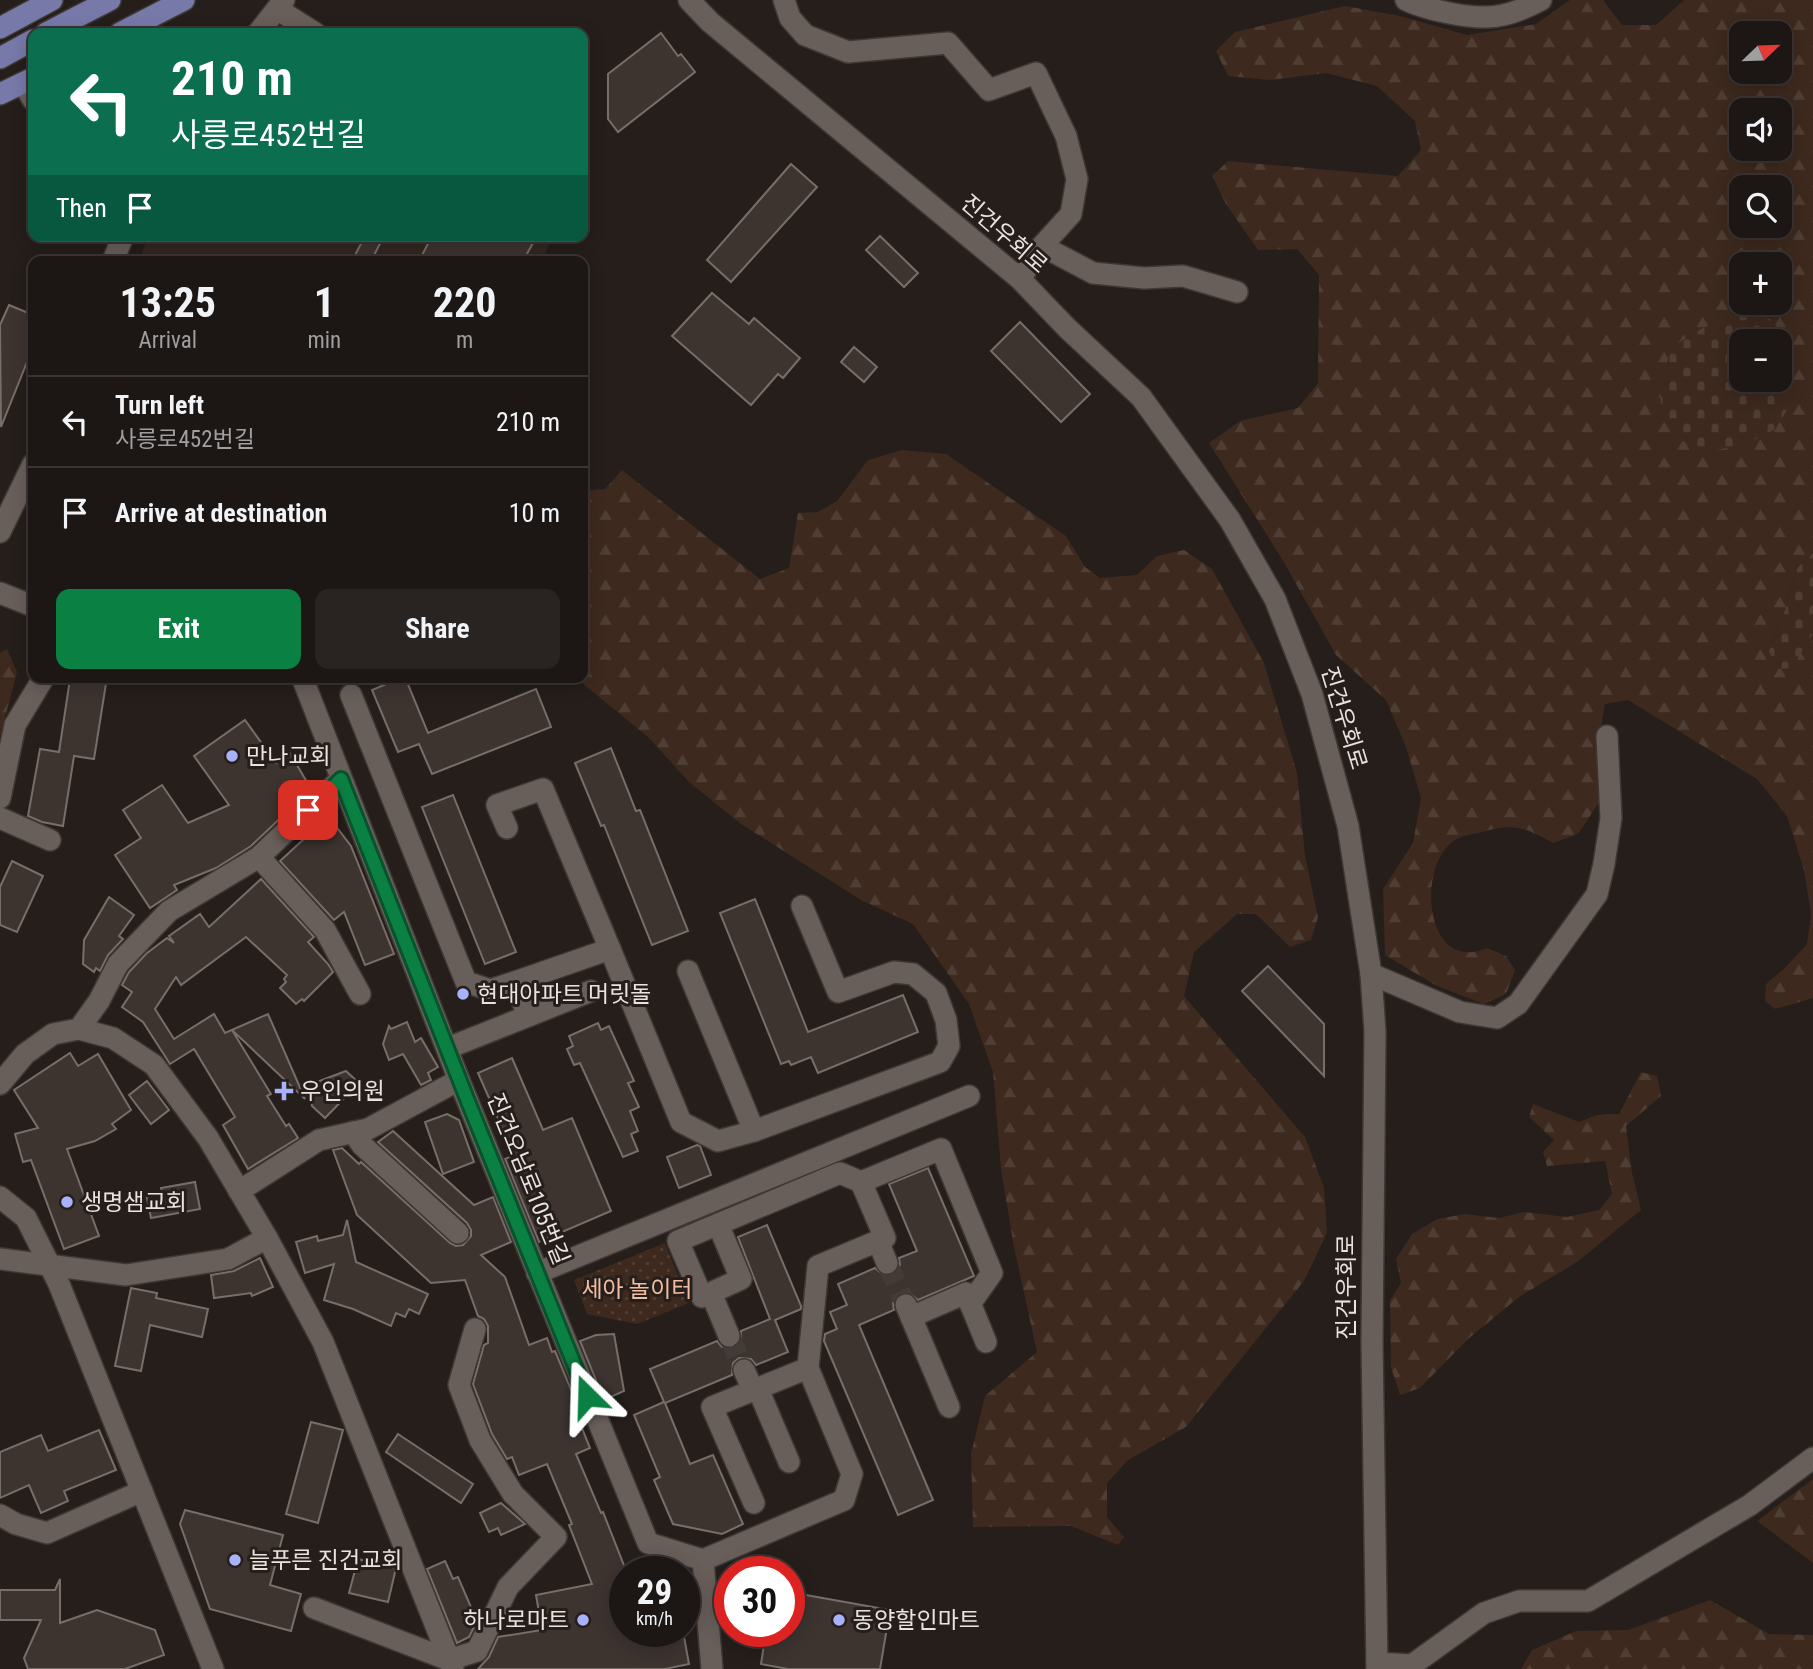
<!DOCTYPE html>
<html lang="en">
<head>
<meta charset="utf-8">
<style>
  :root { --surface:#1c1614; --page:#292322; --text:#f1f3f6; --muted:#a09fa0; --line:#3a3534; --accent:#0b8043 }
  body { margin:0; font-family:"Roboto Condensed","Noto Sans KR",sans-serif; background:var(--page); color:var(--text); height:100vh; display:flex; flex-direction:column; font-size:26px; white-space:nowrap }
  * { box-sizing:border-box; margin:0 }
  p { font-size:23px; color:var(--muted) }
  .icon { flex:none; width:38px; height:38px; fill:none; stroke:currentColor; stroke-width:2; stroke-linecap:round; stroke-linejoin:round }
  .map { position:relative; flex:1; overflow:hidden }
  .panel { position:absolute; left:28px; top:256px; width:560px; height:427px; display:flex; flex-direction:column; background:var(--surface); border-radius:14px; box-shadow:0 4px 18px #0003,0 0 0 2px var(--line) }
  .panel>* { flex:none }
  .guide { position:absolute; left:28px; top:28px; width:560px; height:214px; border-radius:14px; box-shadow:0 4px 18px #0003,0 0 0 2px var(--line); background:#0b6e4f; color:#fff; overflow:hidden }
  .needle { width:46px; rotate:67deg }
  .buttons { position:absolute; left:1729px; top:21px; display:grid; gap:14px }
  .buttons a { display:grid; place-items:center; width:63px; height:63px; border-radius:14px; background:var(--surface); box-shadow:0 4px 18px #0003,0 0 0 2px var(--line); font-size:35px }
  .speed { position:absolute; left:609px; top:1556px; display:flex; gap:14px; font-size:35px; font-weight:700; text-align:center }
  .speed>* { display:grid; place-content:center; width:91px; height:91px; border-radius:50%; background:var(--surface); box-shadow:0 4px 18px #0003,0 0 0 2px var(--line); line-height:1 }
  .speed small { font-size:18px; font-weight:400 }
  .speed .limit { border:10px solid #d22; background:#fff; color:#111 }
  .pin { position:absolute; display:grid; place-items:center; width:60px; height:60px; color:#fff; margin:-30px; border-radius:14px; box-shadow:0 4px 10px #0006 }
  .me { position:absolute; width:77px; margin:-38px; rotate:338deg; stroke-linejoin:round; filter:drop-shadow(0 0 5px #0008) }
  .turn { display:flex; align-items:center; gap:24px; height:147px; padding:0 28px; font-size:32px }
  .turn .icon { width:91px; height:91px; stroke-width:2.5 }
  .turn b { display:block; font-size:49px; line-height:60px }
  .then { display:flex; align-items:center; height:66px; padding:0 28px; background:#0003; gap:14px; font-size:26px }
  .eta { display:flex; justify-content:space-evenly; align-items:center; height:119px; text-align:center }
  .eta b { font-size:42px; font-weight:700; line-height:49px }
  .primary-button { display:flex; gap:14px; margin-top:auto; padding:14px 28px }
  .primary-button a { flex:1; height:80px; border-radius:14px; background:var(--accent); color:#fff; font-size:28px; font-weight:700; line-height:80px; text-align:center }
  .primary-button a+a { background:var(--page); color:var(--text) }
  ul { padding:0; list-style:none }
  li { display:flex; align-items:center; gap:21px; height:91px; padding:0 28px; border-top:2px solid var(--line) }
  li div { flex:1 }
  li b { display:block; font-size:26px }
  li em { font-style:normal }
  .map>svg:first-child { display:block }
  .built { fill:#342720 }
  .forest { fill:url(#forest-firs); fill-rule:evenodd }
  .cemetery { fill:url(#cemetery-stones); fill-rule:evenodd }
  .park { fill:url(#park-dots) }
  .building { fill:#3d3430; stroke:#776e69; stroke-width:2 }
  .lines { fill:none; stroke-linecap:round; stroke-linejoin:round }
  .minor-tunnel { stroke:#423b38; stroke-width:21; stroke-dasharray:21 10; stroke-linecap:butt }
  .minor-casing { stroke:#3e3835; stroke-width:24 }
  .major-casing { stroke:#3e3835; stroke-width:24 }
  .minor { stroke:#685f5a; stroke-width:21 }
  .major { stroke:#7779a9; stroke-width:21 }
  .route-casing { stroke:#07532c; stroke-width:18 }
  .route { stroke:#0b8043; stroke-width:12 }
  .poi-dot { fill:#a7b1fc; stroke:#251e1a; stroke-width:2.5 }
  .labels { text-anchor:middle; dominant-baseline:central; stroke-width:6; stroke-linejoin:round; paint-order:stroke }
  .street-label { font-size:23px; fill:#e8e2e0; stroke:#251e1a }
  .poi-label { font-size:23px; fill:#e8e2e0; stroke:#251e1a; text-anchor:start }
  .park-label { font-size:23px; fill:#f1bca0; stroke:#251e1a }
</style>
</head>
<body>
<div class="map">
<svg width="1813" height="1669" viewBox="0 0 1813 1669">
  <defs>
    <pattern id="forest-firs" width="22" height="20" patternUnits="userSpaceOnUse" patternTransform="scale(1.75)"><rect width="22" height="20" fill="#3d291e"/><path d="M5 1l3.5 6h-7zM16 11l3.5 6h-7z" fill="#503e34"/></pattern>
    <pattern id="cemetery-stones" width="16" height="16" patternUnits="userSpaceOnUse" patternTransform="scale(1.75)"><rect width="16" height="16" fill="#3d291e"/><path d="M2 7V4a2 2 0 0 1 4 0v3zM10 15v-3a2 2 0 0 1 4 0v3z" fill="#503e34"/></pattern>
    <pattern id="park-dots" width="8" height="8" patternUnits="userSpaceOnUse" patternTransform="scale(1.75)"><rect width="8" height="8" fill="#3d291e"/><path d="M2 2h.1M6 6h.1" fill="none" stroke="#503e34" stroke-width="1.8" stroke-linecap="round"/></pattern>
  </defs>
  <rect width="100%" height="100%" fill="#251e1a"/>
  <polygon class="built" points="148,236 554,236 541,261 139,261"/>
  <g class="forest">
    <path d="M1570,0h33l19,25h34l28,-25h129v553l-15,14 -8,22 -3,16 -18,46 35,-4 9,-14v365l-38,11 -10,-8 1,-17 19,-16 22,-24 4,-30 -7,-44 -17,-54 -30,-37 -129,-79 -23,4 -4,23 -1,74 -22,33 -25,9c-29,-16 -38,-20 -71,-11 -9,2 -23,4 -30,10 -36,29 -26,132 35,106l19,8 9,14 -9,24 -22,10 -47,-18 -52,-31 -2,-66 30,-46 8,-45 -15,-51 -20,-47 -50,-45 -54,-96 -73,-116 31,-22 58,-13 20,-25 1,-108 -22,-26 -39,1 -32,-46 -14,-28 16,-15 170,15 23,-26 -6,-29 -38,-35 -51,-13 -57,7 -41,-4 -12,-25 19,-19 110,-26 55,10 67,19 69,-11zM1741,33h39v39h-39zM1741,110h39v39h-39zM1741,187h39v39h-39zM1741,264h39v39h-39zM1735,314l50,22 6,68 -130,7z"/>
    <polygon points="902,450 946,454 1066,536 1085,567 1100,578 1137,575 1157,556 1184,550 1212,569 1264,663 1297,773 1305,856 1318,917 1311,940 1290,947 1256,914 1237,914 1194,952 1184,996 1305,1137 1324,1188 1327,1233 1304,1281 1186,1427 1128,1460 1107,1483 1107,1517 1124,1537 1118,1545 1071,1526 973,1527 971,1454 985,1396 1037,1352 1014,1247 1001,1169 993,1072 969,1004 913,924 861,900 741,824 689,782 649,738 575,677 583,677 583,491 605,489 622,470 760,579 789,568 798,513 818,512 837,501 868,460"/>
    <polygon points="7,649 17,672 0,736 0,653"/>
    <polygon points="1641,1072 1657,1076 1661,1096 1626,1126 1632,1173 1641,1210 1577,1262 1519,1297 1468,1339 1420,1388 1400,1395 1391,1367 1390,1300 1401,1283 1396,1259 1412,1234 1437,1219 1465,1214 1499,1218 1524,1212 1567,1217 1599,1210 1612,1194 1605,1161 1547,1166 1543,1152 1554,1140 1529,1117 1533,1104 1579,1122 1597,1115 1619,1114"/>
    <polygon points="1813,1479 1813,1563 1757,1521"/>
    <polygon points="1710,1600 1769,1634 1813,1635 1813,1669 1521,1669 1532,1650 1576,1631 1628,1630"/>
  </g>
  <g class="cemetery">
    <path d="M1735,314l35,5 15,17 6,20v48l-17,26 -29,14 -34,7 -31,-11 -19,-29 -1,-28 12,-36 31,-19zM1741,341h39v39h-39z"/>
    <polygon points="1813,553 1813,633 1792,668 1778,669 1769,651 1787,605 1790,589 1798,567"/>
  </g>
  <polygon class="park" points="665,1243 689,1303 637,1324 587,1314 574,1280"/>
  <g class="building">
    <polygon points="661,33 678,56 681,54 695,72 618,132 608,119 608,74"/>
    <polygon points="791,164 817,187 731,282 707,260"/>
    <polygon points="365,236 384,236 371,261 352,261"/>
    <polygon points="432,236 521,236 533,243 523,261 419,261"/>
    <polygon points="880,236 918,273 904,287 866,250"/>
    <polygon points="712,293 749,324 754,318 800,358 783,378 778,374 751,405 672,336"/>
    <polygon points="9,305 33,315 33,347 1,427 0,325"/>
    <polygon points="1020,322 1090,394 1061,422 991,351"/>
    <polygon points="854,347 877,367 864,382 841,362"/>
    <polygon points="89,677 107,677 94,759 74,756 63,826 42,822 28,816 40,749 59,752 70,679 89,682"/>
    <polygon points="403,677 405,677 428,733 536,689 551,727 432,774 419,744 398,752 372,690"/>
    <polygon points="245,720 276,763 290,753 311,789 251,846 216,868 174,885 177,890 150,908 115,855 141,838 123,810 162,785 188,823 229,805 194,756"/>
    <polygon points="611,748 636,811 640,810 688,931 652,945 604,825 601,826 575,763"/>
    <polygon points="453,795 516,952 485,964 422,807"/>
    <polygon points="325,812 351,846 394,954 365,965 344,912 334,920 280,861 318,826 306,830"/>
    <polygon points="12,861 43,876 17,932 0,925 0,887"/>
    <polygon points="261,879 314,937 308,942 328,964 333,972 304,1001 302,999 296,1004 280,988 286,982 284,979 287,975 246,937 181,985 176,977 155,1009 174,1039 214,1014 225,1033 268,1014 305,1099 232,1030 271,1094 267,1096 286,1126 289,1124 298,1138 248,1169 223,1125 235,1117 194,1049 170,1064 143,1022 122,1007 132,992 122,985 129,972 147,953 167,938 174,943 169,936 200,914 209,927"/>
    <polygon points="109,897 134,915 119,936 123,939 108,955 100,971 96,968 94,972 83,964 84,940"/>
    <polygon points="755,899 808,1032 903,995 918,1032 818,1073 811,1057 791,1065 789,1061 781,1064 720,913"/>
    <polygon points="1268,966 1324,1024 1324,1076 1242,991"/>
    <polygon points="407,1022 415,1042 421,1038 438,1067 428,1073 431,1080 421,1085 403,1054 389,1060 383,1044 389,1026 391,1029"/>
    <polygon points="598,1023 601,1030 609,1026 634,1081 628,1083 639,1107 630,1111 638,1131 631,1134 638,1151 623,1157 580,1063 574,1065 567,1049 573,1046 569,1036"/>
    <polygon points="70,1053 78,1066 98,1054 131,1110 112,1124 116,1129 95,1141 67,1149 99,1236 64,1249 31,1160 23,1162 15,1134 38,1128 14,1090"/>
    <polygon points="512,1058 543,1130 572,1118 611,1211 539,1242 505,1159 514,1155 478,1073"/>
    <polygon points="346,1071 359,1083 325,1118 312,1106 309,1085"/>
    <polygon points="147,1081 169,1110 151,1124 129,1095"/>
    <polygon points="447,1114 459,1120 474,1162 443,1174 425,1122"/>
    <polygon points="393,1131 474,1205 493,1197 511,1242 481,1255 505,1277 529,1345 547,1338 552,1352 555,1351 579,1409 575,1411 590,1448 576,1454 601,1513 603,1512 625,1568 625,1631 683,1631 689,1664 665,1669 478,1669 489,1657 498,1637 542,1630 536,1595 592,1584 569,1525 572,1524 547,1464 519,1475 512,1457 507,1459 492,1434 473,1384 484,1345 488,1343 488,1326 484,1319 478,1316 465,1280 431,1283 357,1215 333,1150 342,1148 359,1164 361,1162 450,1243 456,1246 463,1245 471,1236 471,1230 467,1223 378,1142"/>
    <polygon points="697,1145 700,1146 711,1175 679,1188 667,1157"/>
    <polygon points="928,1168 974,1276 918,1300 908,1292 900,1293 893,1303 894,1310 859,1325 933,1500 898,1515 824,1341 825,1334 837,1329 830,1312 847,1305 838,1284 875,1268 885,1276 893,1275 900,1265 899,1258 917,1251 889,1184"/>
    <polygon points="195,1182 200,1209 151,1218 146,1193 162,1191 161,1188"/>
    <polygon points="347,1220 356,1262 428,1294 419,1314 409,1309 405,1317 396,1313 391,1326 353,1309 324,1300 334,1264 305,1273 296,1242 317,1236 318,1241 343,1235"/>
    <polygon points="767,1225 801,1306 801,1309 775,1320 788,1352 756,1365 751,1359 739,1358 733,1363 732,1375 665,1403 690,1464 713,1455 743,1524 722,1534 673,1524 654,1480 660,1477 634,1415 664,1402 650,1369 717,1341 722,1347 733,1348 740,1343 741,1331 770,1319 738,1237"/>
    <polygon points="260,1258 273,1287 252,1296 251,1293 214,1298 211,1275 234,1271"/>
    <polygon points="131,1288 157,1293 156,1298 208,1309 202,1337 150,1325 141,1371 115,1366"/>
    <polygon points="614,1334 624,1391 604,1400 580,1341 596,1335"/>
    <polygon points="311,1422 343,1430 318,1523 286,1514"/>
    <polygon points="99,1430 116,1470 64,1491 68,1501 41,1513 29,1485 0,1498 0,1452 41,1435 48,1451"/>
    <polygon points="398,1434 473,1484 461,1503 386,1452"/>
    <polygon points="501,1503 525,1524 501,1535 498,1528 489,1532 480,1513"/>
    <polygon points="185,1510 283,1535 270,1585 301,1594 291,1631 210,1609 180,1524"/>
    <polygon points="358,1559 396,1568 388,1602 349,1593"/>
    <polygon points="445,1561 453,1579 458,1577 477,1621 469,1637 457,1643 427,1569"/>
    <polygon points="60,1579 60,1623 97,1610 155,1630 164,1655 125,1669 28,1669 24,1658 41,1620 0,1620 0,1590 55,1590"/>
    <polygon points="789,1592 890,1610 880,1669 788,1669 761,1664 766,1631 789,1631"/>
  </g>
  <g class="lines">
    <g class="minor-tunnel">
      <polyline points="887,1263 906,1305"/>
      <polyline points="729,1336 744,1370"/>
    </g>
    <g class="minor-casing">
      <g id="minor">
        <polyline points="689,0 710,22 1020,279 1067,328 1141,397 1230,520 1275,599 1312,694 1348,826 1371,974 1375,1032 1372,1342 1377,1669"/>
        <polyline points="784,0 790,18 805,35 848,52 948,43 989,90 1036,73 1066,136 1077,179 1071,214 1042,246 1020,279"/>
        <path d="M1406,0c18,9 60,18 81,17 17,0 39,-9 54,-17"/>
        <polyline points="277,9 315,33"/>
        <polyline points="258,33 284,0"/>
        <polyline points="23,83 33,100"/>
        <polyline points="1042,246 1093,273 1144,278 1183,276 1237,292"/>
        <polyline points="113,261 123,236"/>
        <polyline points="0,532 33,464"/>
        <polyline points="0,593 33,606"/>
        <polyline points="302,677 459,1080 648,1543 703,1560 712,1669"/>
        <polyline points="351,695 466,982 490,990 515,982"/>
        <polyline points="0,798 15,725 44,677"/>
        <polyline points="0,818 50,840"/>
        <polyline points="507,828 497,805 543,789 610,949"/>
        <polyline points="259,857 325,930 360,994"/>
        <polyline points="688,971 754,1131 940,1062 949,1046 946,1020 936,993 913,974 894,972 838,992 802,906"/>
        <polyline points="1371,974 1460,1012 1497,1018 1518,1004 1597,894 1604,864 1611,818 1607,736"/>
        <polyline points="528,1016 515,982 610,949 681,1122 718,1141 754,1131"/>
        <polyline points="79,1029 113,1038 154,1065 208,1138 267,1238 323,1342 453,1669"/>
        <polyline points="448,1048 591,991"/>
        <polyline points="0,1084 25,1054 53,1034 79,1029 99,1001 118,964 169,911 259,857 341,779"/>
        <polyline points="353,1132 362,1145 458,1233"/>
        <polyline points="239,1191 319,1140 368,1129 459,1080"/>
        <polyline points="0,1197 26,1218 59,1284 213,1669"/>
        <polyline points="718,1224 741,1279 702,1297 678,1241 840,1173 861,1182"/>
        <polyline points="878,1241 887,1263"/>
        <polyline points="0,1259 126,1275 228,1259 267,1238"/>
        <polyline points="537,1273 969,1096"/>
        <polyline points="711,1293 729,1336"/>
        <polyline points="906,1305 949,1407"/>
        <polyline points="911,1317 966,1293 986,1342"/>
        <polyline points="744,1370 753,1390"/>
        <polyline points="758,1389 789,1462"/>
        <polyline points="754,1503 712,1407 808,1368"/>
        <polyline points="0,1515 16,1524 47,1533 142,1491"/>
        <polyline points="703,1560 844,1500 852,1474 808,1368 818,1266 885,1238 861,1182 941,1149 992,1273 970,1304"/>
        <polyline points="314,1608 449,1660 477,1651 508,1587 556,1537 513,1494 480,1440 459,1385 475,1329"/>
        <polyline points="1377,1663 1412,1665 1484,1613 1519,1601 1588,1601 1750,1505 1813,1458"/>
      </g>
    </g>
    <g class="major-casing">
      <g id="major">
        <polyline points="0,28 52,0"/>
        <polyline points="46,33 110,0"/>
        <polyline points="120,33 184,0"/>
        <polyline points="0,58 33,40"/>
        <polyline points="0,94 33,78"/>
      </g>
    </g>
    <use href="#minor" class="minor"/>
    <use href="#major" class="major"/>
  </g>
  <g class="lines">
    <g class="route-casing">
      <polyline id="route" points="308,810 341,779 469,1104 587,1396"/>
    </g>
    <use href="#route" class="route"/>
  </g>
  <g class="poi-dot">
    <circle cx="232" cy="756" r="7"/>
    <circle cx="463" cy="994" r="7"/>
    <path d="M280.5 1080.5h7v7h7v7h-7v7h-7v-7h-7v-7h7z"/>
    <circle cx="67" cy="1202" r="7"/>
    <circle cx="235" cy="1560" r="7"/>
    <circle cx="583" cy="1620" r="7"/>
    <circle cx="839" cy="1620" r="7"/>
  </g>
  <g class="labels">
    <g class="street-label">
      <text transform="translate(1004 234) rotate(41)">진건우회로</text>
      <text transform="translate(1344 718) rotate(73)">진건우회로</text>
      <text transform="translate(528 1179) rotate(68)">진건오남로105번길</text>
      <text transform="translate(1346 1287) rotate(-90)">진건우회로</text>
    </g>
    <g class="poi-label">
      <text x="246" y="756">만나교회</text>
      <text x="477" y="994">현대아파트 머릿돌</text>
      <text x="300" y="1091">우인의원</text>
      <text x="81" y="1202">생명샘교회</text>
      <text x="249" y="1560">늘푸른 진건교회</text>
      <text x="569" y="1620" text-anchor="end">하나로마트</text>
      <text x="853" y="1620">동양할인마트</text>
    </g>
    <g class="park-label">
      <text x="637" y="1289">세아 놀이터</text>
    </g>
  </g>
</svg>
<div class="buttons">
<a><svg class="needle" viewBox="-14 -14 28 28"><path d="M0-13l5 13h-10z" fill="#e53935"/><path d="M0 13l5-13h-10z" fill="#a09fa0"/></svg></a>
<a><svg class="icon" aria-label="sound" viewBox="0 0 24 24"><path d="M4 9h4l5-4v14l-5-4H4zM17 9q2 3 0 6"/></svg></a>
<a><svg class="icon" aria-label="search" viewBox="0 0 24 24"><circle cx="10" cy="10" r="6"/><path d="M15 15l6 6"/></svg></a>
<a>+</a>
<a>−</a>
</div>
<div class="speed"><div>29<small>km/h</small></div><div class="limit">30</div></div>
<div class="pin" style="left:308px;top:810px;background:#d93025"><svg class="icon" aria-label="arrive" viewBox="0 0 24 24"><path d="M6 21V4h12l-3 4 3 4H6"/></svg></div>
<svg class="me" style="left:587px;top:1396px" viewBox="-20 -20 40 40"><path d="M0-17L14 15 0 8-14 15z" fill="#0b8043" stroke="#fff" stroke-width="4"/></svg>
<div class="guide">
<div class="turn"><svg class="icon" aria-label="left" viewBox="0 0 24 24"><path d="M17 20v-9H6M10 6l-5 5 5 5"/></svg><div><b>210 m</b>사릉로452번길</div></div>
<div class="then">Then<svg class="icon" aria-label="arrive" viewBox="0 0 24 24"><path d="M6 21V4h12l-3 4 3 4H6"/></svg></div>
</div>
<section class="panel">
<div class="eta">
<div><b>13:25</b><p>Arrival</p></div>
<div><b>1</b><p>min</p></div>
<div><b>220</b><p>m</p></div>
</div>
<ul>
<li><svg class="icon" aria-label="left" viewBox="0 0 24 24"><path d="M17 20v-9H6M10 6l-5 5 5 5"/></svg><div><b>Turn left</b><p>사릉로452번길</p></div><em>210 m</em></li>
<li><svg class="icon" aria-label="arrive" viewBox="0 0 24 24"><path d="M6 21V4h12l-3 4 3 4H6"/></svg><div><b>Arrive at destination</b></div><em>10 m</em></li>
</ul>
<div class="primary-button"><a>Exit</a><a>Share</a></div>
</section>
</div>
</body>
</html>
